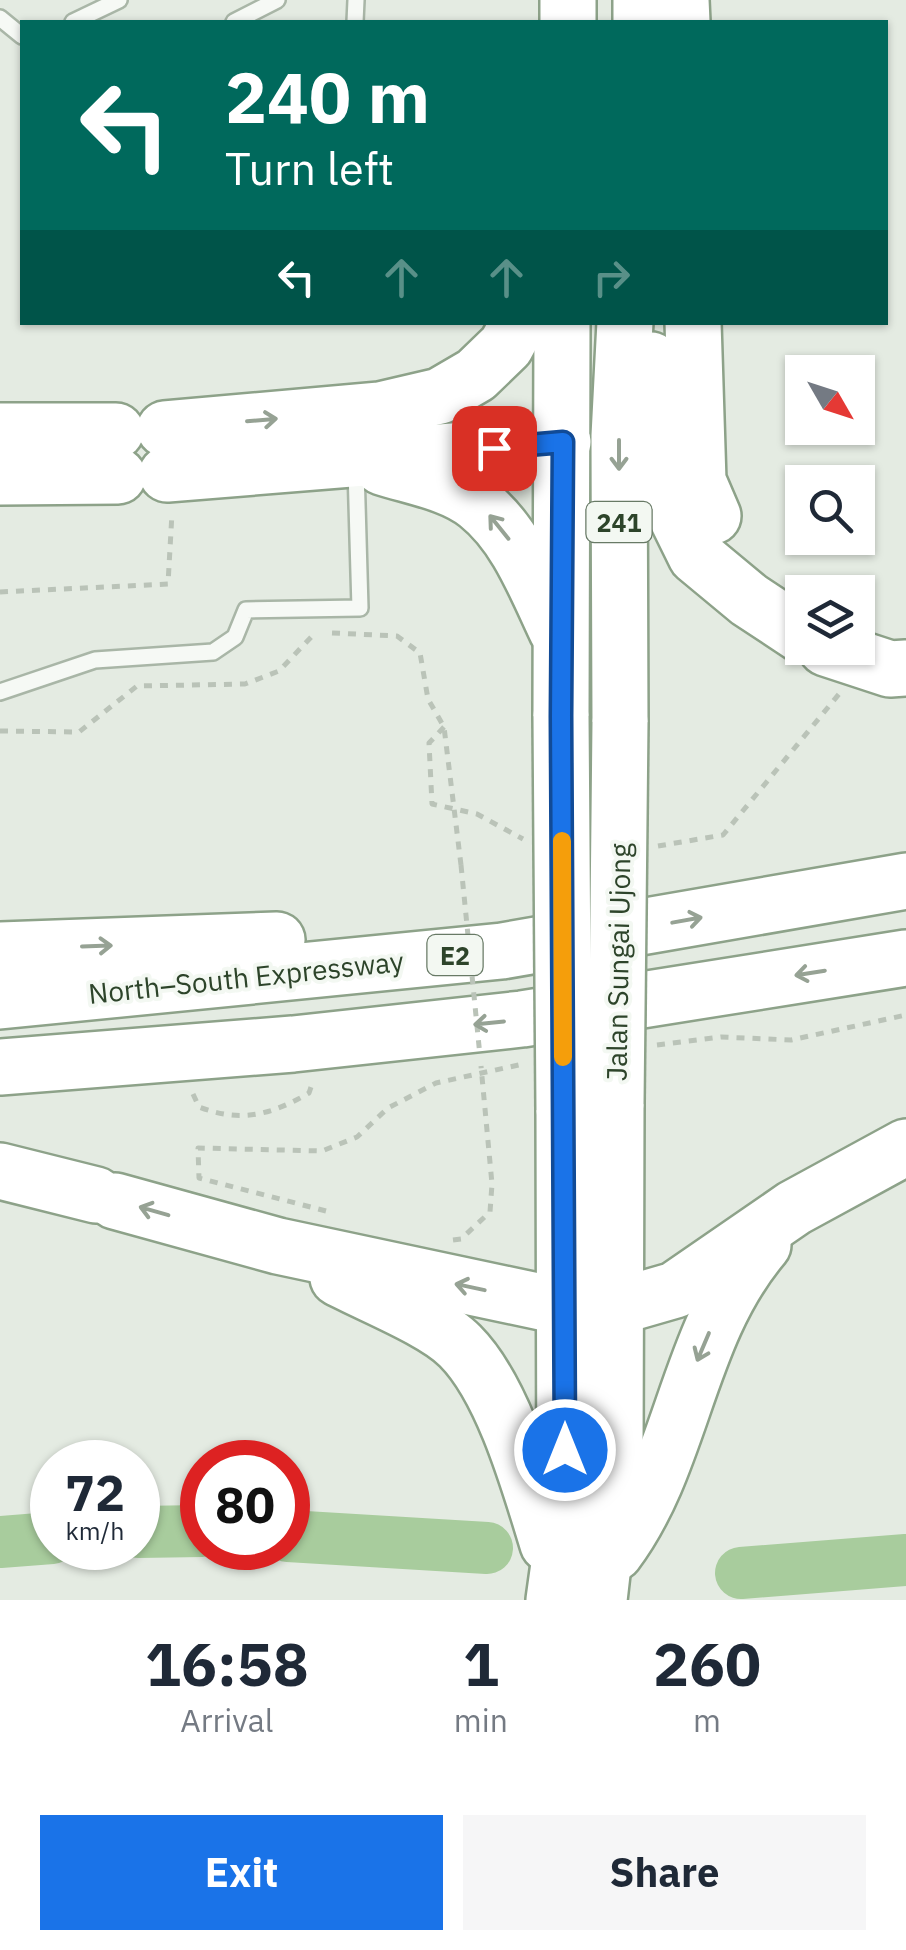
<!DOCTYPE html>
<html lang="en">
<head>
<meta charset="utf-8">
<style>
  :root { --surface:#fff; --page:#f6f6f7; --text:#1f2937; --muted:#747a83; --accent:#1a73e8 }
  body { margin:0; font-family:"IBM Plex Sans",sans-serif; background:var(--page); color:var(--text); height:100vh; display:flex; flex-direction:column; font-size:38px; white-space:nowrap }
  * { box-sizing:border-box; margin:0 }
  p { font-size:32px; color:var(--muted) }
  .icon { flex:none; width:55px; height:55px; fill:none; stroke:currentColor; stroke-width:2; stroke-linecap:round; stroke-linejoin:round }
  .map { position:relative; height:1600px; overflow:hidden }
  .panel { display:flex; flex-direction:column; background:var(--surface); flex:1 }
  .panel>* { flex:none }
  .top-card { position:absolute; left:20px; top:20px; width:868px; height:305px; border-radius:0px; box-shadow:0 2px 8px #0004; background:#00695c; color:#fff; overflow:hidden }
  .needle { width:65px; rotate:129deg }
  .tools { position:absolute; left:785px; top:355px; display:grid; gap:20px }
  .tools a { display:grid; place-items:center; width:90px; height:90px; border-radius:0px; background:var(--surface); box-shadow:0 2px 8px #0004; font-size:50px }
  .speed { position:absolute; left:30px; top:1440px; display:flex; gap:20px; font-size:50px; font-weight:700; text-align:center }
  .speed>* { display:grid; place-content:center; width:130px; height:130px; border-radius:50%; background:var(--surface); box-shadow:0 2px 8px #0004; line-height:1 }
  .speed small { font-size:25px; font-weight:400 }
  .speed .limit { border:15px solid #d22; background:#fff; color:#111 }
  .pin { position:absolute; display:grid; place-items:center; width:85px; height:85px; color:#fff; margin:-42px; border-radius:20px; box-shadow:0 5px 15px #0006 }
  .me { position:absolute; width:110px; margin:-55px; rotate:0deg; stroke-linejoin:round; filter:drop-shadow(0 0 8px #0008) }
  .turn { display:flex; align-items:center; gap:35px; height:210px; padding:0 40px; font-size:45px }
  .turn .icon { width:130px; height:130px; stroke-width:2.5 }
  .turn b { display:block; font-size:70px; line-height:85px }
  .lanes { display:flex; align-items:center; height:95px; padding:0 40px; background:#0003; justify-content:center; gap:50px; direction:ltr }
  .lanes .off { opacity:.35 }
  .eta { display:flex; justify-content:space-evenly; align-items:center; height:170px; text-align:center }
  .eta b { font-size:60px; font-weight:800; line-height:70px }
  .action { display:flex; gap:20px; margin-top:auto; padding:20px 40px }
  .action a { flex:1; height:115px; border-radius:0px; background:var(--accent); color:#fff; font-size:40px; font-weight:800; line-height:115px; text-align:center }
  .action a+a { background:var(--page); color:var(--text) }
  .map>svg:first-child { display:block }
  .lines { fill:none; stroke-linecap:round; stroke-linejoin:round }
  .river { stroke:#a8cc9d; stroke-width:52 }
  .lane-casing { stroke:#a9b6a7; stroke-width:20 }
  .highway-casing { stroke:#8da289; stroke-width:60 }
  .path { stroke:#bac3b8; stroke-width:5; stroke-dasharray:8 8; stroke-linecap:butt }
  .lane { stroke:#f6f9f5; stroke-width:15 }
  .highway { stroke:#fff; stroke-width:55 }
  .highway-bridge-casing { stroke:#8da289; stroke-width:60; stroke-linecap:butt }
  .path-bridge { stroke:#bac3b8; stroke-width:5; stroke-dasharray:8 8; stroke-linecap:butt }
  .highway-bridge { stroke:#fff; stroke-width:55 }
  .oneway { stroke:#96a294 }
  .route-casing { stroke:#114b97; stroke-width:25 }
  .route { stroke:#1a73e8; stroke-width:18 }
  .slow { stroke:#f59e0b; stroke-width:18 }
  .labels { text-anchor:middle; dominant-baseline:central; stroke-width:8; stroke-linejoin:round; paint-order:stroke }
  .shield { fill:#f3f8f2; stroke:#687a66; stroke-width:2.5 }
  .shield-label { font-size:25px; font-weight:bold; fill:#2d442a }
  .street-label { font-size:28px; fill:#2d442a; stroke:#f3f8f2 }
</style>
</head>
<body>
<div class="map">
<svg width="906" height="1600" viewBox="0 0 906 1600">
  <rect width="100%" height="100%" fill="#e4ebe2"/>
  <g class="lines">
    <g class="river">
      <polyline points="138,1532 202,1531"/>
      <polyline points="288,1536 487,1548"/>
      <polyline points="0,1542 52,1538"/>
      <polyline points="741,1573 906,1560"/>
    </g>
    <g class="lane-casing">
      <g id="lane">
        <polyline points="0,18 22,36"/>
        <polyline points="73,22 119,0"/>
        <polyline points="234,22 277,0"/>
        <polyline points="355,22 356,0"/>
        <polyline points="0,692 95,660 213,652 235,637 246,610 360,608 356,469"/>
      </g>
    </g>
    <g class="highway-casing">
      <g id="highway">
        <polyline points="681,0 682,22"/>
        <polyline points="568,22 568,0"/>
        <polyline points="641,22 641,0"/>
        <polyline points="693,322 698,481 713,516"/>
        <polyline points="651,360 662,487 696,556 749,600 802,635"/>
        <polyline points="165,429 380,410 440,396 476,375 506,346 519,322"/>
        <polyline points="0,431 116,431"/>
        <path d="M382,467c31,10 70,16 96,37 39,31 58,83 79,127"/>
        <polyline points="167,474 563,442"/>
        <polyline points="0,477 118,476"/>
        <polyline points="826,648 890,669 906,668"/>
        <polyline points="561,716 562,322"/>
        <polyline points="620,722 619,436 625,322"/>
        <polyline points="0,950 277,940"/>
        <polyline points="0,1001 502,951 906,881"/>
        <polyline points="0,1067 293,1044 522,1019 906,958"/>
        <polyline points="0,1171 96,1195"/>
        <polyline points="115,1201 278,1246 565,1307 616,1307 675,1290 794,1208 906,1147"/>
        <path d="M338,1278c34,18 96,42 122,68 44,44 70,140 88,198"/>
        <path d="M615,1553c69,-92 70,-216 148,-308"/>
        <polyline points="554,1600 565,1521 564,1110"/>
        <polyline points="599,1600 615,1460 616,1104"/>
      </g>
    </g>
    <g class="path">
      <polyline points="0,592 168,584 172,513"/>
      <polyline points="332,633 397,636 420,653 428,699 444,727 461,865"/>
      <polyline points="444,727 429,743 432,804 477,814 523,839"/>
      <polyline points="0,731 79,732 137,686 245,684 279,671 316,632"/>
      <polyline points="658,846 723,835 839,694"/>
      <polyline points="657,1045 721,1037 791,1040 906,1015"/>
      <path d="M193,1094l6,13c42,16 72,8 110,-14l4,-12"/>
      <polyline points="326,1211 199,1178 198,1148 322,1151 357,1137 388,1108 436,1083 523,1064"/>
      <polyline points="453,1240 461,1239 490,1212 492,1184 481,1066"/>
    </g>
    <use href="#lane" class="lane"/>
    <use href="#highway" class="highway"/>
    <g class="highway-bridge-casing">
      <g id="highway-bridge">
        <polyline points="561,716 564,1110"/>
        <polyline points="616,1104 620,722"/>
      </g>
    </g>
    <polyline class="path-bridge" points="461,865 480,1056"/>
    <use href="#highway-bridge" class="highway-bridge"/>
  </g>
  <defs><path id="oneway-shaft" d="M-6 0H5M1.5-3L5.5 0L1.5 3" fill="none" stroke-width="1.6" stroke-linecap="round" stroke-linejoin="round" transform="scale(2.5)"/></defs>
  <g class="oneway">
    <use href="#oneway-shaft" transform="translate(262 420) rotate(-5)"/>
    <use href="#oneway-shaft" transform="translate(619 455) rotate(90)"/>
    <use href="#oneway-shaft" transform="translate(499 527) rotate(-129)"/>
    <use href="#oneway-shaft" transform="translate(687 920) rotate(-10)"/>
    <use href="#oneway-shaft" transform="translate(97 946) rotate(-2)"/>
    <use href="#oneway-shaft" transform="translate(810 973) rotate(171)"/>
    <use href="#oneway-shaft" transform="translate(489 1023) rotate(174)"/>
    <use href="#oneway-shaft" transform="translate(154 1211) rotate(-164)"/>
    <use href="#oneway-shaft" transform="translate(470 1287) rotate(-168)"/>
    <use href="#oneway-shaft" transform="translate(703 1347) rotate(113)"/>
  </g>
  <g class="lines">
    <g class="route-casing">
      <polyline id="route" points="494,448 563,442 561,716 565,1450"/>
    </g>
    <use href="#route" class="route"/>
    <polyline class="slow" points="562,841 563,1057"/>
  </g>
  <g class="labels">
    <g class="shield">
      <rect x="586.5" y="502" width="65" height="40" rx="8"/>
      <rect x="427.5" y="935" width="55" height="40" rx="8"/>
    </g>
    <g class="shield-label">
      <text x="619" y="522">241</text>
      <text x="455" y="955">E2</text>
    </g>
    <g class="street-label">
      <text transform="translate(618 962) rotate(-89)">Jalan Sungai Ujong</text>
      <text transform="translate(246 977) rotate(-6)">North–South Expressway</text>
    </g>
  </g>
</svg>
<div class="tools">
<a><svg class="needle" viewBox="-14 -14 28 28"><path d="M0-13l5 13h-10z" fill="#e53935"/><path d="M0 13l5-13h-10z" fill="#747a83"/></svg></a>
<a><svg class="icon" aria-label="search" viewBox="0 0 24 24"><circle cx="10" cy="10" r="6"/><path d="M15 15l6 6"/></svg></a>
<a><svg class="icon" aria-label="layers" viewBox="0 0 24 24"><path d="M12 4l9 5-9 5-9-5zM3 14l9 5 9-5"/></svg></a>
</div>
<div class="speed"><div>72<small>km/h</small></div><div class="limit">80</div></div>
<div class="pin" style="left:494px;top:448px;background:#d93025"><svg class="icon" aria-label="arrive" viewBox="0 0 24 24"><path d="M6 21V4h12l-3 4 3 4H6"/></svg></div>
<svg class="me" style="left:565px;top:1450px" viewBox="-20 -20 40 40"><circle r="17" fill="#1a73e8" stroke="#fff" stroke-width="3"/><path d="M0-11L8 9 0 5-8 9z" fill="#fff"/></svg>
<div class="top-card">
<div class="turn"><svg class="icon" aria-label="left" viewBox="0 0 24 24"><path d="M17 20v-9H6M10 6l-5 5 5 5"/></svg><div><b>240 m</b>Turn left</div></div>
<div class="lanes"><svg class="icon" aria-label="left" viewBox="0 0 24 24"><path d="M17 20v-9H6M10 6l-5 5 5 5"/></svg><svg class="icon off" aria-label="ahead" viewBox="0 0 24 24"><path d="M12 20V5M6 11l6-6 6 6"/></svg><svg class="icon off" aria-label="ahead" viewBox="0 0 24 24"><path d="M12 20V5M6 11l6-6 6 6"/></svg><svg class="icon off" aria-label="right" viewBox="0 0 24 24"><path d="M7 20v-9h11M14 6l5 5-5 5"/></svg></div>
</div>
</div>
<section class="panel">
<div class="eta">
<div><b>16:58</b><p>Arrival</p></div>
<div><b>1</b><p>min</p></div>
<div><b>260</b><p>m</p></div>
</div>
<div class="action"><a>Exit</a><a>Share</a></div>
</section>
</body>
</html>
